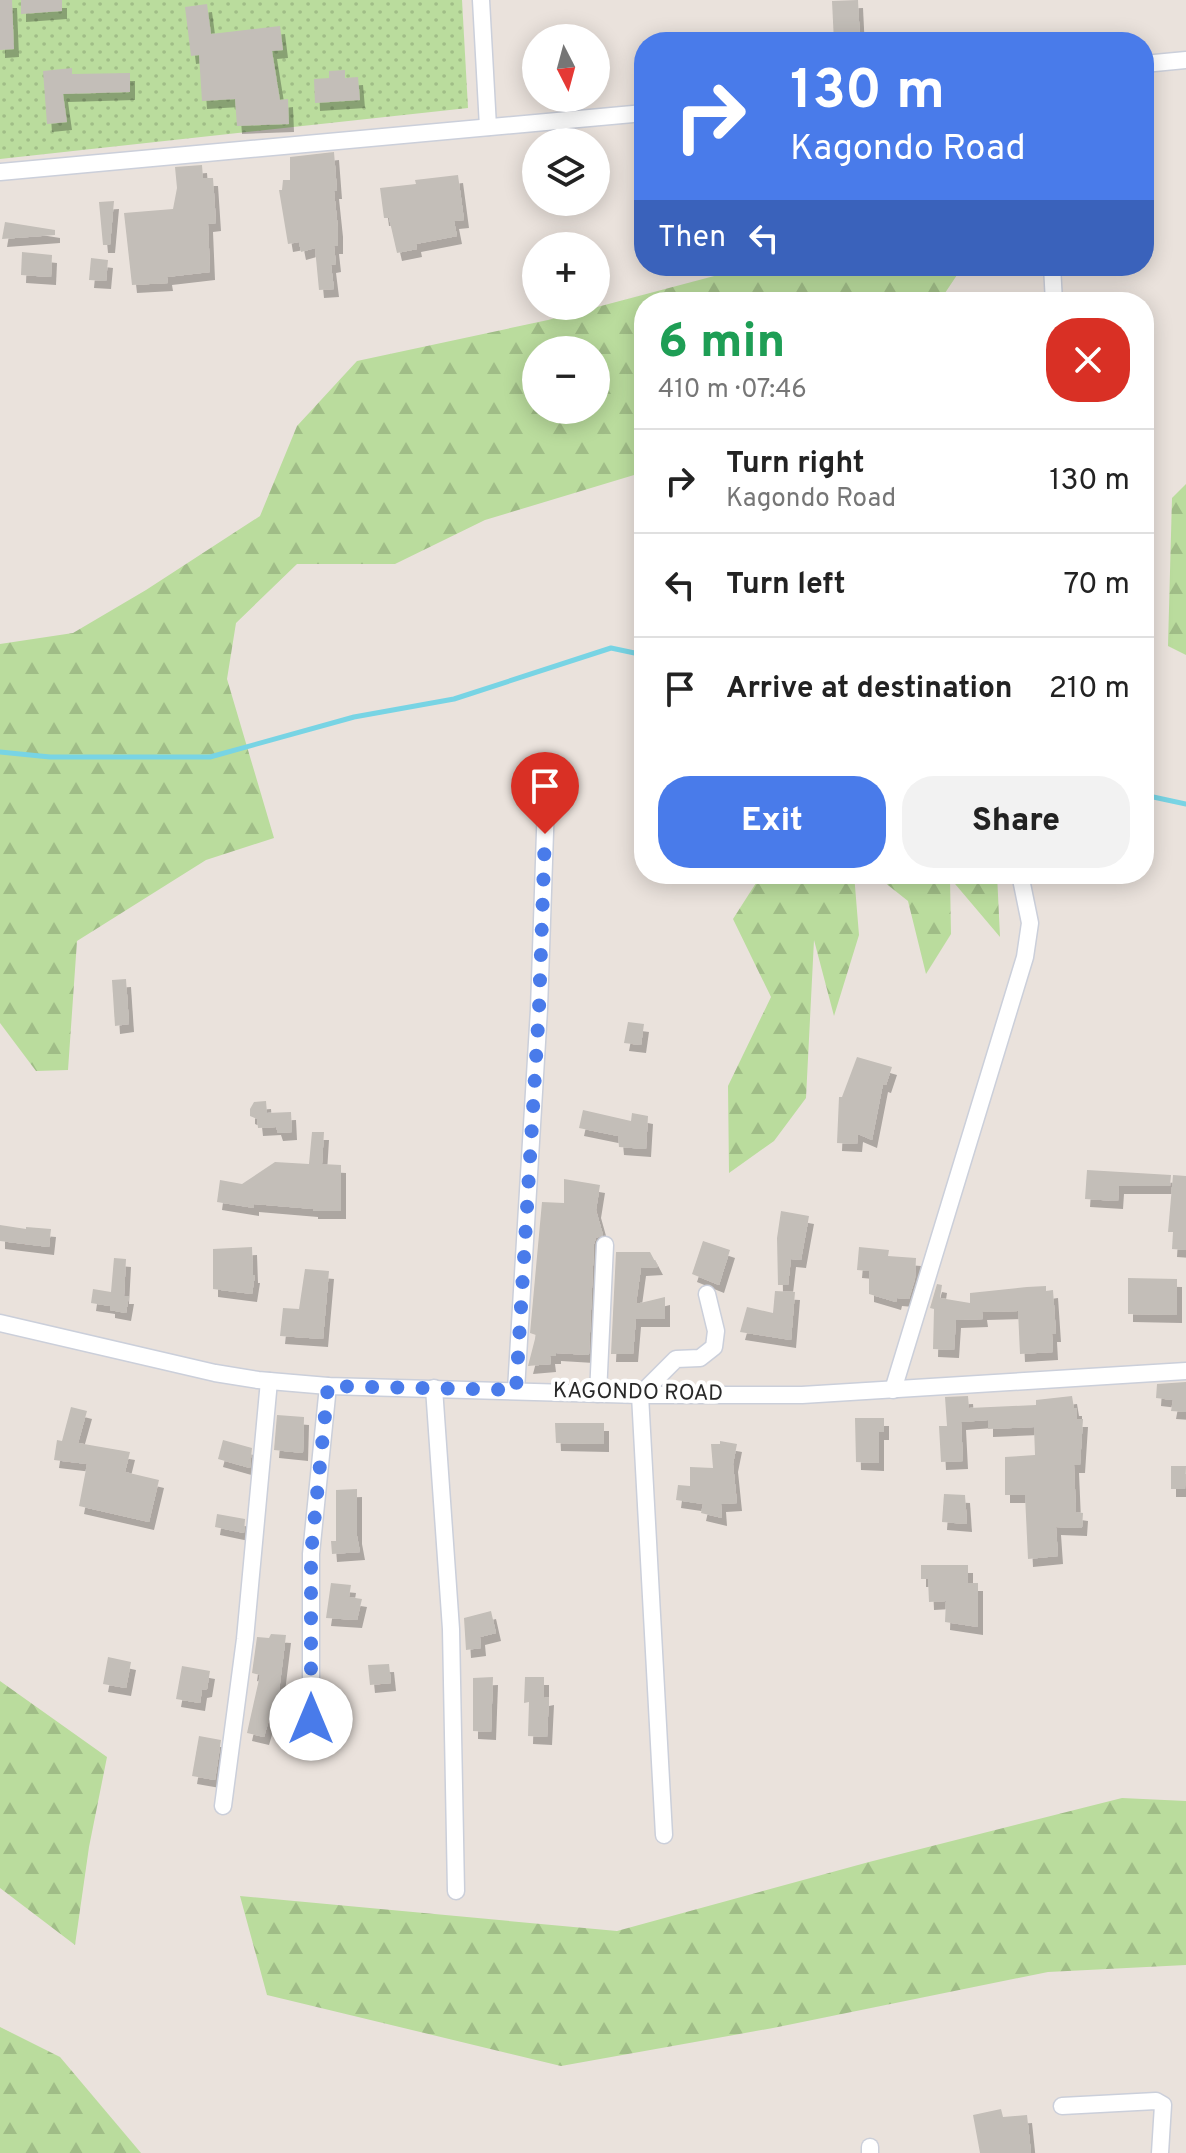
<!DOCTYPE html>
<html lang="en">
<head>
<meta charset="utf-8">
<style>
  :root { --surface:#fff; --page:#f2f2f2; --text:#222; --muted:#767676; --line:#e0e0e0; --accent:#497bea }
  body { margin:0; font-family:Overpass,sans-serif; background:var(--page); color:var(--text); height:100vh; display:flex; flex-direction:column; font-size:30px; white-space:nowrap }
  * { box-sizing:border-box; margin:0 }
  p { font-size:26px; color:var(--muted) }
  .icon { flex:none; width:44px; height:44px; fill:none; stroke:currentColor; stroke-width:2; stroke-linecap:round; stroke-linejoin:round }
  .map { position:relative; flex:1; overflow:hidden }
  .drawer { position:absolute; left:634px; top:292px; width:520px; height:592px; display:flex; flex-direction:column; background:var(--surface); border-radius:32px; box-shadow:0 4px 20px #0003 }
  .drawer>* { flex:none }
  .hud { position:absolute; left:634px; top:32px; width:520px; height:244px; border-radius:32px; box-shadow:0 4px 20px #0003; background:#497bea; color:#fff; overflow:hidden }
  .needle { width:52px; rotate:174deg }
  .tools { position:absolute; left:522px; top:24px; display:grid; gap:16px }
  .tools a { display:grid; place-items:center; width:88px; height:88px; border-radius:50%; background:var(--surface); box-shadow:0 4px 20px #0003; font-size:40px }
  .pin { position:absolute; display:grid; place-items:center; width:68px; height:68px; color:#fff; margin:-82px -34px; border-radius:50% 50% 50% 0; rotate:-45deg; box-shadow:0 0 8px #0007 }
  .pin .icon { rotate:45deg }
  .me { position:absolute; width:88px; margin:-44px; rotate:0deg; stroke-linejoin:round; filter:drop-shadow(0 0 6px #0008) }
  .turn { display:flex; align-items:center; gap:28px; height:168px; padding:0 24px; font-size:36px }
  .turn .icon { width:104px; height:104px; stroke-width:2.5 }
  .turn b { display:block; font-size:56px; line-height:68px }
  .then { display:flex; align-items:center; height:76px; padding:0 24px; background:#0003; gap:16px; font-size:30px }
  .round { display:grid; place-items:center; flex:none; width:84px; height:84px; border-radius:32px; background:var(--page) }
  .headline { display:flex; align-items:center; justify-content:space-between; height:136px; padding:0 24px }
  h1 { font-size:48px; font-weight:800; line-height:60px; color:#1e9e55 }
  .cta { display:flex; gap:16px; margin-top:auto; padding:16px 24px }
  .cta a { flex:1; height:92px; border-radius:32px; background:var(--accent); color:#fff; font-size:32px; font-weight:800; line-height:92px; text-align:center }
  .cta a+a { background:var(--page); color:var(--text) }
  ul { padding:0; list-style:none }
  li { display:flex; align-items:center; gap:24px; height:104px; padding:0 24px; border-top:2px solid var(--line) }
  li div { flex:1 }
  li b { display:block; font-size:30px }
  li em { font-style:normal }
  .map>svg:first-child { display:block }
  .grass { fill:url(#grass-dots) }
  .forest { fill:url(#forest-firs); fill-rule:evenodd }
  .lines { fill:none; stroke-linecap:round; stroke-linejoin:round }
  .stream { stroke:#78d4e4; stroke-width:5 }
  .building { fill:#c3beb8; filter:url(#shadow) }
  .service-casing { stroke:#cbcfda; stroke-width:11 }
  .minor-casing { stroke:#cbcfda; stroke-width:19 }
  .service { stroke:#fff; stroke-width:8 }
  .minor { stroke:#fff; stroke-width:16 }
  .route { stroke:#497bea; stroke-width:14; stroke-dasharray:0 25.2 }
  .labels { text-anchor:middle; dominant-baseline:central; stroke-width:8; stroke-linejoin:round; paint-order:stroke }
  .street-label { font-size:22px; fill:#292929; stroke:#fff }
</style>
</head>
<body>
<div class="map">
<svg width="1186" height="2153" viewBox="0 0 1186 2153">
  <defs>
    <pattern id="grass-dots" width="8" height="8" patternUnits="userSpaceOnUse" patternTransform="scale(2)"><rect width="8" height="8" fill="#badc9d"/><path d="M2 2h.1M6 6h.1" fill="none" stroke="#a0bd87" stroke-width="1.8" stroke-linecap="round"/></pattern>
    <pattern id="forest-firs" width="22" height="20" patternUnits="userSpaceOnUse" patternTransform="scale(2)"><rect width="22" height="20" fill="#badc9d"/><path d="M5 1l3.5 6h-7zM16 11l3.5 6h-7z" fill="#a0bd87"/></pattern>
    <filter id="shadow"><feDropShadow dx="5" dy="8" stdDeviation="0" flood-color="#0004"/></filter>
  </defs>
  <rect width="100%" height="100%" fill="#eae2dc"/>
  <polygon class="grass" points="0,0 462,0 468,108 0,159"/>
  <g class="forest">
    <path d="M752,266h211l-24,36h-295v170l-159,48 -90,44h-98l-61,59 -9,56 47,159 -68,22 -129,81 -9,129 -32,1 -36,-48v-379l73,-11 73,-43 114,-74 37,-90 60,-65 191,-41zM596,350v60h-60v-60z"/>
    <polygon points="1186,484 1186,655 1168,646 1172,498"/>
    <polygon points="755,874 854,874 859,935 834,1016 814,940 806,1098 774,1141 729,1173 728,1086 771,997 733,919 756,883"/>
    <polygon points="874,874 997,874 1000,937 950,878 951,934 926,974 908,901"/>
    <polygon points="0,1681 107,1757 89,1847 75,1945 0,1888"/>
    <polygon points="1122,1798 1186,1801 1186,1965 1048,1972 773,2028 561,2066 267,1995 240,1896 617,1931 869,1862"/>
    <polygon points="0,2027 60,2057 141,2153 0,2153"/>
  </g>
  <g class="lines">
    <g class="stream">
      <polyline points="0,752 50,757 210,757 354,717 454,699 611,648 644,655"/>
      <polyline points="1144,795 1186,804"/>
    </g>
  </g>
  <g class="building">
    <polygon points="0,0 12,0 14,49 0,50"/>
    <polygon points="21,0 62,0 62,11 21,14"/>
    <polygon points="858,0 860,41 834,42 832,1"/>
    <polygon points="207,4 211,34 280,26 283,50 272,51 280,100 288,99 289,124 237,126 235,99 202,101 199,55 191,56 185,7"/>
    <polygon points="72,68 72,74 130,73 130,92 63,94 67,122 47,124 43,71"/>
    <polygon points="345,70 345,78 358,77 360,100 315,103 314,79 329,78 329,71"/>
    <polygon points="334,152 337,191 334,191 338,229 338,246 334,246 336,264 331,265 334,289 319,290 315,248 301,252 299,242 288,244 279,190 282,190 283,180 290,180 290,157"/>
    <polygon points="202,165 203,178 213,178 216,223 208,224 210,272 167,277 168,283 132,285 124,213 173,209 177,188 175,167"/>
    <polygon points="458,175 464,220 454,221 457,236 416,244 417,249 397,253 389,218 384,218 380,188 416,184 415,180"/>
    <polygon points="114,201 110,245 103,245 99,202"/>
    <polygon points="5,222 55,230 55,235 2,239"/>
    <polygon points="22,252 52,255 51,277 21,275"/>
    <polygon points="91,258 108,260 106,281 89,280"/>
    <polygon points="126,979 129,1024 115,1026 112,980"/>
    <polygon points="628,1022 644,1024 641,1045 624,1043"/>
    <polygon points="857,1057 892,1067 886,1085 883,1084 872,1140 858,1134 857,1144 837,1143 839,1097 842,1097"/>
    <polygon points="266,1101 267,1113 291,1112 292,1132 278,1133 276,1127 258,1128 257,1119 250,1116 250,1109 254,1102"/>
    <polygon points="583,1110 631,1121 632,1113 648,1116 646,1149 619,1147 618,1136 579,1128"/>
    <polygon points="312,1132 324,1132 322,1164 341,1165 341,1211 313,1211 313,1209 254,1204 254,1208 217,1202 220,1180 242,1184 275,1162 309,1164"/>
    <polygon points="1087,1170 1171,1175 1170,1186 1119,1186 1118,1201 1085,1199"/>
    <polygon points="1173,1175 1186,1176 1186,1250 1172,1249 1173,1232 1168,1232"/>
    <polygon points="564,1179 600,1185 596,1210 603,1235 596,1238 594,1244 589,1355 556,1353 556,1356 550,1356 551,1364 528,1366 536,1335 530,1333 542,1202 564,1203"/>
    <polygon points="781,1211 809,1216 801,1260 791,1259 788,1285 778,1285 777,1238"/>
    <polygon points="0,1225 26,1229 26,1227 51,1229 49,1247 0,1241"/>
    <polygon points="703,1241 730,1250 719,1285 692,1274"/>
    <polygon points="252,1247 253,1275 255,1275 252,1294 213,1289 213,1249"/>
    <polygon points="859,1247 889,1250 888,1256 916,1258 915,1279 909,1299 897,1298 896,1302 869,1294 869,1271 857,1270"/>
    <polygon points="616,1252 650,1252 658,1267 641,1268 636,1304 665,1297 665,1319 636,1319 633,1354 611,1354"/>
    <polygon points="114,1258 126,1259 124,1296 129,1296 126,1313 110,1310 110,1306 91,1303 93,1289 111,1292"/>
    <polygon points="305,1269 329,1271 323,1339 280,1336 283,1308 299,1309"/>
    <polygon points="1128,1278 1177,1279 1177,1315 1128,1314"/>
    <polygon points="937,1284 942,1285 940,1298 970,1303 970,1293 1027,1287 1046,1286 1046,1291 1053,1290 1056,1334 1052,1334 1053,1352 1020,1354 1018,1311 982,1312 983,1319 956,1320 954,1350 933,1349 934,1309 930,1308"/>
    <polygon points="775,1291 795,1292 791,1340 740,1332 747,1307 773,1313"/>
    <polygon points="1186,1382 1186,1412 1171,1411 1173,1400 1156,1398 1157,1384"/>
    <polygon points="968,1396 969,1408 1036,1405 1036,1400 1072,1396 1074,1408 1077,1408 1077,1419 1083,1419 1080,1465 1074,1465 1076,1512 1083,1513 1082,1528 1056,1527 1058,1556 1028,1559 1025,1495 1005,1495 1005,1457 1035,1455 1034,1427 988,1429 988,1420 961,1422 963,1461 941,1462 939,1426 947,1426 945,1397"/>
    <polygon points="71,1407 87,1411 78,1443 130,1452 125,1472 159,1480 149,1522 79,1506 87,1464 54,1460 57,1440 62,1441"/>
    <polygon points="277,1415 304,1417 303,1453 274,1450"/>
    <polygon points="855,1418 884,1418 884,1432 879,1432 879,1463 856,1462"/>
    <polygon points="555,1423 604,1423 604,1444 556,1443"/>
    <polygon points="223,1440 252,1448 250,1468 218,1459"/>
    <polygon points="720,1441 737,1444 733,1464 737,1503 721,1504 722,1518 701,1513 703,1504 676,1500 678,1485 690,1486 690,1467 713,1468 711,1444 720,1444"/>
    <polygon points="1171,1466 1186,1466 1185,1489 1171,1489"/>
    <polygon points="357,1489 357,1536 360,1552 332,1554 331,1541 336,1541 336,1490"/>
    <polygon points="944,1494 965,1495 967,1524 942,1522"/>
    <polygon points="217,1514 245,1519 244,1533 215,1527"/>
    <polygon points="921,1565 968,1565 968,1583 978,1583 978,1627 945,1622 946,1601 929,1602 928,1579 921,1579"/>
    <polygon points="331,1583 351,1585 349,1597 362,1599 357,1620 326,1618"/>
    <polygon points="491,1611 496,1633 480,1637 481,1648 466,1650 464,1618"/>
    <polygon points="271,1634 286,1635 276,1716 269,1720 264,1737 247,1733 260,1675 252,1673 257,1637 269,1638"/>
    <polygon points="108,1657 131,1662 126,1688 103,1684"/>
    <polygon points="389,1664 391,1683 370,1685 368,1665"/>
    <polygon points="182,1666 210,1671 207,1689 202,1690 200,1703 176,1699"/>
    <polygon points="493,1677 491,1732 473,1731 473,1678"/>
    <polygon points="525,1677 544,1677 544,1698 549,1697 547,1737 528,1736 529,1702 524,1703"/>
    <polygon points="199,1736 221,1740 215,1780 192,1776"/>
    <polygon points="1001,2109 1003,2117 1027,2115 1031,2153 980,2153 973,2115"/>
  </g>
  <g class="lines">
    <g class="service-casing">
      <polyline id="service" points="1144,92 1144,130"/>
    </g>
    <g class="minor-casing">
      <g id="minor">
        <polyline points="481,0 488,127"/>
        <polyline points="1144,64 1186,60"/>
        <polyline points="0,172 644,113"/>
        <polyline points="1052,266 1054,302"/>
        <polyline points="0,1323 215,1373 258,1380 328,1386 640,1395 802,1395 1186,1371"/>
        <polyline points="434,1388 451,1629 456,1891"/>
        <polyline points="516,1390 539,1009 547,773"/>
        <polyline points="893,1390 1025,957 1030,923 1021,879 1029,874"/>
        <polyline points="598,1394 605,1245"/>
        <polyline points="311,1719 311,1554 328,1386"/>
        <polyline points="223,1806 245,1639 269,1381"/>
        <polyline points="664,1835 640,1395 676,1359 700,1358 714,1347 716,1331 707,1294"/>
        <polyline points="1062,2106 1156,2101 1163,2105 1160,2153"/>
        <polyline points="870,2147 870,2153"/>
      </g>
    </g>
    <use href="#service" class="service"/>
    <use href="#minor" class="minor"/>
  </g>
  <g class="lines">
    <polyline class="route" points="311,1719 311,1554 328,1386 516,1390 539,1009 545,834"/>
  </g>
  <g class="labels">
    <g class="street-label">
      <text transform="translate(638 1393) rotate(1)">KAGONDO ROAD</text>
    </g>
  </g>
</svg>
<div class="tools">
<a><svg class="needle" viewBox="-14 -14 28 28"><path d="M0-13l5 13h-10z" fill="#e53935"/><path d="M0 13l5-13h-10z" fill="#767676"/></svg></a>
<a><svg class="icon" aria-label="layers" viewBox="0 0 24 24"><path d="M12 4l9 5-9 5-9-5zM3 14l9 5 9-5"/></svg></a>
<a>+</a>
<a>−</a>
</div>
<div class="pin" style="left:545px;top:834px;background:#d93025"><svg class="icon" aria-label="arrive" viewBox="0 0 24 24"><path d="M6 21V4h12l-3 4 3 4H6"/></svg></div>
<svg class="me" style="left:311px;top:1719px" viewBox="-20 -20 40 40"><circle r="19" fill="#fff"/><path d="M0-13L10 11 0 6-10 11z" fill="#497bea"/></svg>
<div class="hud">
<div class="turn"><svg class="icon" aria-label="right" viewBox="0 0 24 24"><path d="M7 20v-9h11M14 6l5 5-5 5"/></svg><div><b>130 m</b>Kagondo Road</div></div>
<div class="then">Then<svg class="icon" aria-label="left" viewBox="0 0 24 24"><path d="M17 20v-9H6M10 6l-5 5 5 5"/></svg></div>
</div>
<section class="drawer">
<div class="headline"><div><h1>6 min</h1><p>410 m · 07:46</p></div><a class="round" style="background:#d93025;color:#fff"><svg class="icon" aria-label="close" viewBox="0 0 24 24"><path d="M6 6l12 12M18 6L6 18"/></svg></a></div>
<ul>
<li><svg class="icon" aria-label="right" viewBox="0 0 24 24"><path d="M7 20v-9h11M14 6l5 5-5 5"/></svg><div><b>Turn right</b><p>Kagondo Road</p></div><em>130 m</em></li>
<li><svg class="icon" aria-label="left" viewBox="0 0 24 24"><path d="M17 20v-9H6M10 6l-5 5 5 5"/></svg><div><b>Turn left</b></div><em>70 m</em></li>
<li><svg class="icon" aria-label="arrive" viewBox="0 0 24 24"><path d="M6 21V4h12l-3 4 3 4H6"/></svg><div><b>Arrive at destination</b></div><em>210 m</em></li>
</ul>
<div class="cta"><a>Exit</a><a>Share</a></div>
</section>
</div>
</body>
</html>
